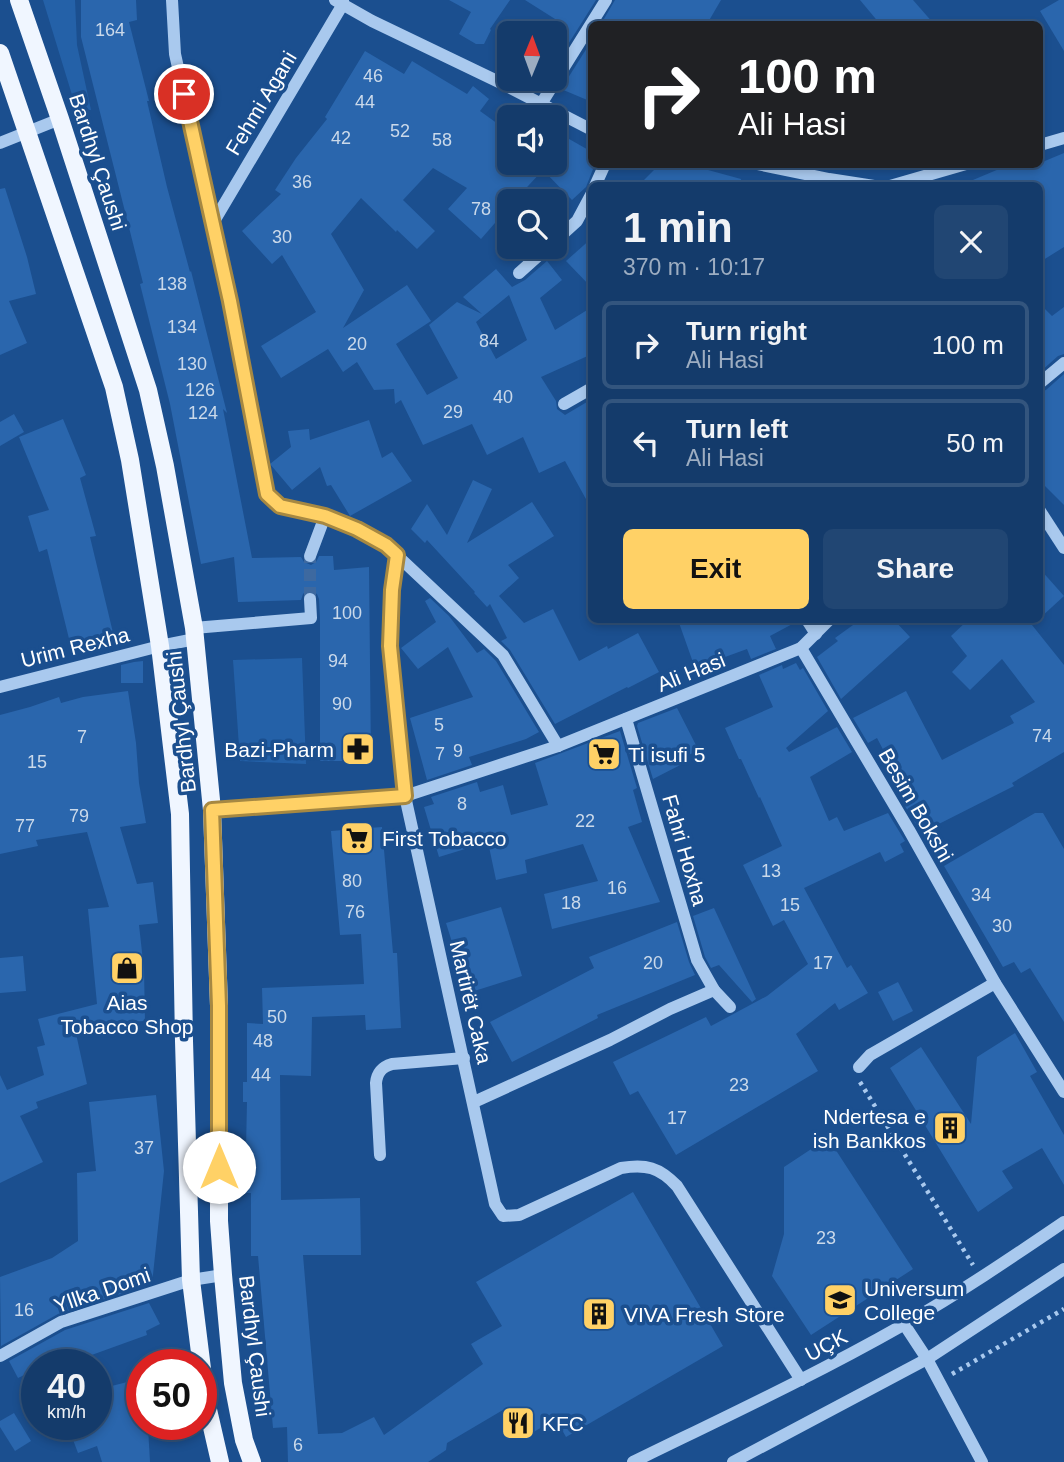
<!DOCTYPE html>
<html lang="en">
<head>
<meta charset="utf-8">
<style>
  :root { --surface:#143b6b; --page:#214673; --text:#f1f3f6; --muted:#9dadc1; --line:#33557e; --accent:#ffd166 }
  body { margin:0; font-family:Helvetica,sans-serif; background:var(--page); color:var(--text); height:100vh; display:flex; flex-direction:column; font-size:26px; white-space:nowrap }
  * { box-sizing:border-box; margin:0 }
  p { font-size:23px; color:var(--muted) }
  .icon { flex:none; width:38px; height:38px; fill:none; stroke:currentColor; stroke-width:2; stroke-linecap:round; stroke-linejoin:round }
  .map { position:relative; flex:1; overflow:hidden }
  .sheet { position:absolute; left:588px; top:182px; width:455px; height:441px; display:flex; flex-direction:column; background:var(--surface); border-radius:10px; box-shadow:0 4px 10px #0003,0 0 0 2px var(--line) }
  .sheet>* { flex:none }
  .hud { position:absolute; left:588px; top:21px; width:455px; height:147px; border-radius:10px; box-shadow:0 4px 10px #0003,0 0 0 2px var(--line); background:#202124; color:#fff; overflow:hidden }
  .needle { width:46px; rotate:1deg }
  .controls { position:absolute; left:497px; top:21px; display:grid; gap:14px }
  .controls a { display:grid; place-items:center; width:70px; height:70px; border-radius:10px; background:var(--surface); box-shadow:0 4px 10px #0003,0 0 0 2px var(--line); font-size:35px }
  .speed { position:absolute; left:21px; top:1349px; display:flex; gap:14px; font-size:35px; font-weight:700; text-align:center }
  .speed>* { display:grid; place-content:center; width:91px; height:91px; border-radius:50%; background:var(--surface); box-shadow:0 4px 10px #0003,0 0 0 2px var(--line); line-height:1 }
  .speed small { font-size:18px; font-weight:400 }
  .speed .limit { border:10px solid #d22; background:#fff; color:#111 }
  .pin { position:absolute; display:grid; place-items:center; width:60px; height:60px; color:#fff; margin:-30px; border:4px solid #fff; border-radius:50%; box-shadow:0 2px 7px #0007 }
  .me { position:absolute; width:77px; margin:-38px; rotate:0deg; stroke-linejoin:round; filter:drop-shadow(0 0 5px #0008) }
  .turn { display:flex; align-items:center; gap:24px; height:147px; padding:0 35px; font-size:32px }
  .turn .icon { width:91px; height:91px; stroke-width:2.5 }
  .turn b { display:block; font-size:49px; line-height:60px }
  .round { display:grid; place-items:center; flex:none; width:74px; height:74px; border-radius:10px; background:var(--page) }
  .headline { display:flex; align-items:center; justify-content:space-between; height:119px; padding:0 35px }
  h1 { font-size:42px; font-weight:600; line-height:52px }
  .primary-button { display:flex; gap:14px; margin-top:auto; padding:14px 35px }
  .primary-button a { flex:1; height:80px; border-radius:10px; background:var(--accent); color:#111; font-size:28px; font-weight:600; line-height:80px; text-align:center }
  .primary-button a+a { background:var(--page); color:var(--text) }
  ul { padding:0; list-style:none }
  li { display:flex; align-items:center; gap:21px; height:88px; margin:0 14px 10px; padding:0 21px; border:4px solid var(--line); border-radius:10px }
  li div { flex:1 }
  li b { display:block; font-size:26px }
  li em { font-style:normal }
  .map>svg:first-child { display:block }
  .green { fill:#2461a8 }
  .building { fill:#2a66ad; fill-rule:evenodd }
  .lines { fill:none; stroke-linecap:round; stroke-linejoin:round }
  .minor-tunnel { stroke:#3d69a0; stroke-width:12; stroke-dasharray:12 6; stroke-linecap:butt }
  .path { stroke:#a9c9ee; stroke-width:4.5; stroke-dasharray:3.5 5; stroke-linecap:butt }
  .minor { stroke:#a9c9ee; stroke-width:12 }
  .major { stroke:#f0f6ff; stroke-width:18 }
  .route-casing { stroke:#a68842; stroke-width:18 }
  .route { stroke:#ffd166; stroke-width:12 }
  .labels { text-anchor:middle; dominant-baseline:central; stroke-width:7; stroke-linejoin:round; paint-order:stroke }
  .number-label { font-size:18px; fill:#cad9ea }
  .street-label { font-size:21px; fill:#fff; stroke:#1b4f8f }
  .poi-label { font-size:21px; fill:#fff; stroke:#1b4f8f; text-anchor:start }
</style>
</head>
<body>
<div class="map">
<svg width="1064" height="1462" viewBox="0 0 1064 1462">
  <rect width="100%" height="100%" fill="#1b4f8f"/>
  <g class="green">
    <polygon points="43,0 75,0 77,45 91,110 76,108"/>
    <polygon points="302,658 306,764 240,761 233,660"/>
  </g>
  <g class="building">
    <polygon points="81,0 136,0 137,20 129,22 149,101 147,101 167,187 190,272 191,271 227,413 223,409 252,558 301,557 304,562 311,565 316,562 319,556 333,556 334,570 369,567 371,761 320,761 320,618 319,599 317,594 310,590 306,591 303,594 301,600 238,602 234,557 201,564 170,404 140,284 143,283 81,37"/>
    <polygon points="449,0 510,0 490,29 491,30 484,44 476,44 459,34 471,12"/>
    <polygon points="525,0 596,0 555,65 555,37 563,24"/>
    <polygon points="615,0 721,0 707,24 601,24"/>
    <polygon points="860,0 913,0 934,24 880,24"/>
    <polygon points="1059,0 1064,0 1064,51 1040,11"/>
    <polygon points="592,40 592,102 561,89"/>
    <path d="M365,51l39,23 8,-13 55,33 6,-8 16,13 -9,12 18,13 -2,2 13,10v27h46v-32l37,21v12h3l-9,23 -14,13 -29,-30 -29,31h-5v6l-28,32 -33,-30 19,-21 -34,-20 -30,32 32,31 -18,18 -20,-19 -1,2 -35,-34 -30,36 33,56 -21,38 64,-43 24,36 -35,23 31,51 31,-17 -29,-53 28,-23 25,12 -19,-17 33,-28 16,18 13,-7 22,-19 15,19 -22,18 15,32 37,-23v47l-51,23 15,24 1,8 8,6 27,-16v111l-27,-49 -26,12 -16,-36 -36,18 -15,-31 -49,21 -22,-45 -6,4 -1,-15 -20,1 -17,-28 -14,10 -15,-23 -47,29 -20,-32 55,-34 -34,-57 -10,9 -30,-33 39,-37 -6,-4 21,-32 31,-39 -2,-2zM509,295l18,45 -31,19 -20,-37z"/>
    <polygon points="1064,153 1064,247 1040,262 1040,186 961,185 1011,164 1040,164 1040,163"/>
    <polygon points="660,164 686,164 741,179 740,186 638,186"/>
    <polygon points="5,188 27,257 36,294 9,301 27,343 0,355 0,189"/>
    <polygon points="592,238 592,288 566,261"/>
    <polygon points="1040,304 1052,316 1064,307 1064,354 1058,356 1040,372"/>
    <polygon points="1064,374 1064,505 1040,481 1040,392 1046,390"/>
    <polygon points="14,414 24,432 0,446 0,422"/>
    <polygon points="63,419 86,475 80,478 96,536 90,537 115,641 72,651 47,549 39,552 28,516 49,510 19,437"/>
    <polygon points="369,420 382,458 392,452 412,481 350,516 331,485 327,486 320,467 292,490 270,464 291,447 288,431 309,429 310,440"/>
    <polygon points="473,480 492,489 467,543 532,502 554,536 508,565 519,578 499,596 524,623 553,609 579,661 607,646 608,649 638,633 659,672 628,688 627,687 555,724 510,650 501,641 507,638 490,604 487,607 474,593 475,592 427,540 425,543 411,529 427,504 447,535"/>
    <polygon points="1040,569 1064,596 1040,618"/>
    <polygon points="430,598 449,616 477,653 484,649 496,661 539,732 526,739 469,757 472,765 427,780 410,718 473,697 448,647 418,669 401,648 436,622 425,601"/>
    <polygon points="678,620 798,620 798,621 770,636 776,649 751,659 747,649 695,668"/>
    <polygon points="860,620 894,620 910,637 841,699 817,657 838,641 835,638"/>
    <polygon points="968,620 1028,620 1064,665 1064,752 1012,783 1014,786 921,833 905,806 911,803 877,738 868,743 853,718 906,691 942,760 1014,723 1010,716 1035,702 1002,659 970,690 952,672 967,656 951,636"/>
    <polygon points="143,661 143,683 121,683 121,665 134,662"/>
    <polygon points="796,663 800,670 803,668 828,711 786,748 789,752 837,727 852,752 810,777 829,821 837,817 844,831 888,813 905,841 900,844 904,852 885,862 880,852 804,888 847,968 851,965 868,993 839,1010 835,1003 796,1034 818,1071 676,1155 638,1091 630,1095 613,1062 706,1017 711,1026 767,996 808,964 784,920 773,926 743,865 782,846 760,797 759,798 741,759 739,759 725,728 773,707 759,675 782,665 783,669"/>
    <polygon points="128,691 136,743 139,783 146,823 120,827 137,884 153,882 158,923 139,925 144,970 145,1021 77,1024 78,1028 75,1029 87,1084 36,1102 38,1108 20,1116 43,1162 0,1183 0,1075 7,1090 44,1075 37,1047 45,1045 38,1019 97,1004 88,909 109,907 87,832 36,840 38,846 0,854 0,715 30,707 59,697 61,703 83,697"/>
    <polygon points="677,708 699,751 685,756 688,761 653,779 637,726 638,723"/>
    <polygon points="620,731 637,788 633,790 642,822 628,827 660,902 552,929 544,894 598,881 583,844 525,860 527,873 496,880 488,842 439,857 424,807 434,804 431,797 477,782 480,792 503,785 511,815 548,805 535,763"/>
    <polygon points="1035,813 1043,813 1064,849 1064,1022 1030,968 1021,973 1014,962 1003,967 944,866"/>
    <polygon points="382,827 393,953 397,953 401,1028 366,1030 365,1015 312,1017 311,1076 280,1075 281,1200 360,1198 361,1255 303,1255 318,1434 342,1433 374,1417 384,1435 483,1364 471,1344 502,1326 476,1282 633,1192 723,1346 566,1437 556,1419 525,1437 508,1407 447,1443 446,1450 428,1462 288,1462 287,1427 273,1428 258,1256 251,1256 251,1193 245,1193 247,1102 243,1102 243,1082 247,1082 247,1023 263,1024 262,988 364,984 361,934 340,935 331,831"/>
    <polygon points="501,907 522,976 468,993 446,923"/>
    <polygon points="714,908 756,999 752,1002 719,965 711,968 705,957 693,916"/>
    <polygon points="677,922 689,962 695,975 597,1015 598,1018 512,1062 490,1022 594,968 589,957"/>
    <polygon points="23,956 26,991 0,993 0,958"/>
    <polygon points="898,982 913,1011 893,1021 878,992"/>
    <polygon points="1015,1033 1037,1072 1030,1076 1064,1135 1064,1185 1042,1148 1002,1171 1013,1188 978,1212 890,1068 921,1047 971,1124 977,1057"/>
    <polygon points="156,1095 164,1171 152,1284 58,1314 1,1346 0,1277 52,1258 78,1241 77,1173 96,1171 89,1102"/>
    <polygon points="828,1138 913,1269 811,1335 772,1276 784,1234 784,1167"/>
    <polygon points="149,1303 160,1324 146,1331 147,1335 64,1365 37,1365 37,1369 18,1378 9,1361 65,1330"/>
    <polygon points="135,1380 142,1406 142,1429 148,1427 150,1462 102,1462 97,1446 78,1453 67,1424 96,1424 96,1390"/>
    <polygon points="14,1413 31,1441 15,1451 0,1427 0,1421"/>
  </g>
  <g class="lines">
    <polyline class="minor-tunnel" points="310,599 310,556"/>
    <g class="path">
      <polyline points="860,1082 973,1265"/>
      <polyline points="952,1374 1064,1309"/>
    </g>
    <g class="minor">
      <polyline points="172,0 175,54 230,301 267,494 280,506 325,516 357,529 386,545 503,655 558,746"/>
      <polyline points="335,0 372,21 499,82 592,130"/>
      <polyline points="541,104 606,0"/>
      <polyline points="0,143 60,119"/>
      <polyline points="1040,145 1064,138"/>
      <polyline points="757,164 829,179 874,186"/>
      <polyline points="595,186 605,164"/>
      <polyline points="890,186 966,164"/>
      <polyline points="213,223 343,4 343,0"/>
      <polyline points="555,241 577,221 592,193"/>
      <polyline points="519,273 548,247"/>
      <polyline points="1040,383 1064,363"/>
      <polyline points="564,404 592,388"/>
      <polyline points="1040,511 1064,548"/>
      <path d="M397,555l-5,35 -2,56 15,150 90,408 8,12 16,-1 102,-47c25,-4 38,-1 56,18l124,194"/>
      <polyline points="310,556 325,516"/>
      <polyline points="807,620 816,634"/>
      <polyline points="194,628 311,618 310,599"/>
      <polyline points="801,648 909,830 995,983 1064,1092"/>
      <polyline points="0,687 160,646 195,639"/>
      <polyline points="626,719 697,960 714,990 730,1007"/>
      <polyline points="212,810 405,796 558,746 801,648 829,620"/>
      <polyline points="859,1067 870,1055 995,983"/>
      <polyline points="474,1102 610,1040 670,1009 714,990"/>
      <path d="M380,1155l-4,-72c1,-11 6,-16 16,-19l72,-6"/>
      <polyline points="904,1324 927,1359 982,1462"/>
      <polyline points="0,1356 61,1322 191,1280 223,1275"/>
      <path d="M633,1462c90,-44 182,-87 270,-137 55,-31 108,-67 161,-103"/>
      <polyline points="733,1462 927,1359 1064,1269"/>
    </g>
    <g class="major">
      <polyline points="19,0 60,119 148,390 165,466 194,628 212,810 219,1006 219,1221 223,1275 233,1383 244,1440 252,1462"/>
      <polyline points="0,53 114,387 130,460 160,646 180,814 184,1041 191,1280 206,1401 220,1462"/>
    </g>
  </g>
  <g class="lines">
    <g class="route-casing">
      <polyline id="route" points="184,94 230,301 267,494 280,506 325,516 357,529 386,545 397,555 392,590 390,646 405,796 212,810 219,1006 219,1167"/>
    </g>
    <use href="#route" class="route"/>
  </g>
  <defs>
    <g id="pharmacy-square" transform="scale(1.75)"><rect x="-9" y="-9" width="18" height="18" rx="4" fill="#ffd166" stroke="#1b4f8f"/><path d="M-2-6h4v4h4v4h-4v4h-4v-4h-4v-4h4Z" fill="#111"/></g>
    <g id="supermarket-square" transform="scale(1.75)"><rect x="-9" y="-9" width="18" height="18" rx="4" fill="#ffd166" stroke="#1b4f8f"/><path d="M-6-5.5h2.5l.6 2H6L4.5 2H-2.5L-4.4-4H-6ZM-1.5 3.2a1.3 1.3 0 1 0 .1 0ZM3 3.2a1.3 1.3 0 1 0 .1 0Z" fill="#111"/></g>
    <g id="shop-square" transform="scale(1.75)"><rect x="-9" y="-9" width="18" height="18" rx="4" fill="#ffd166" stroke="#1b4f8f"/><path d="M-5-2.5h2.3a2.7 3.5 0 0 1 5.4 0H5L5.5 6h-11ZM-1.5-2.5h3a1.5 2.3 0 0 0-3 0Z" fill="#111"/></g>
    <g id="building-square" transform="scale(1.75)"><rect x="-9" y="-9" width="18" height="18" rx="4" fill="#ffd166" stroke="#1b4f8f"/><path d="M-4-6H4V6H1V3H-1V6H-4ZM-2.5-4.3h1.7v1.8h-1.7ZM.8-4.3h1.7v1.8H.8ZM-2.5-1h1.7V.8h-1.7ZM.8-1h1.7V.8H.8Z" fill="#111"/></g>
    <g id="school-square" transform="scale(1.75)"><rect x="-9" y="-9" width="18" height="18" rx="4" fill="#ffd166" stroke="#1b4f8f"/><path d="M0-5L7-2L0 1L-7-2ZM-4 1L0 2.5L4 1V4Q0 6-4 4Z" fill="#111"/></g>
    <g id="restaurant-square" transform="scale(1.75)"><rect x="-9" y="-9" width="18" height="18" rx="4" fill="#ffd166" stroke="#1b4f8f"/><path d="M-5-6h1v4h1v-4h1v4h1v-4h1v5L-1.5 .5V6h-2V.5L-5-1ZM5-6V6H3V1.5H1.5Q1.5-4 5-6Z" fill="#111"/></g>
  </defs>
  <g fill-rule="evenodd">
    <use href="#pharmacy-square" x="358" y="749"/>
    <use href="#supermarket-square" x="604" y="754"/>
    <use href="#supermarket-square" x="357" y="838"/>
    <use href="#shop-square" x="127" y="968"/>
    <use href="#building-square" x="950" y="1128"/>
    <use href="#school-square" x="840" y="1300"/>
    <use href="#building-square" x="599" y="1314"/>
    <use href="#restaurant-square" x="518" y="1423"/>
  </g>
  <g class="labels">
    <g class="number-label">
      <text x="110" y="30">164</text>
      <text x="373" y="76">46</text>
      <text x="365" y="102">44</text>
      <text x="400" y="131">52</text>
      <text x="341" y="138">42</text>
      <text x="442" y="140">58</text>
      <text x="302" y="182">36</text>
      <text x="481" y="209">78</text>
      <text x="282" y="237">30</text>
      <text x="172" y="284">138</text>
      <text x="182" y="327">134</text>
      <text x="489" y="341">84</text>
      <text x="357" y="344">20</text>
      <text x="192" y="364">130</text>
      <text x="200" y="390">126</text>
      <text x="503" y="397">40</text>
      <text x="453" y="412">29</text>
      <text x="203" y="413">124</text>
      <text x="347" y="613">100</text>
      <text x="338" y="661">94</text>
      <text x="342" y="704">90</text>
      <text x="439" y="725">5</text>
      <text x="1042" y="736">74</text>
      <text x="82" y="737">7</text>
      <text x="458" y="751">9</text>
      <text x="440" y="754">7</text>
      <text x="37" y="762">15</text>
      <text x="462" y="804">8</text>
      <text x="79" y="816">79</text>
      <text x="585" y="821">22</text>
      <text x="25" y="826">77</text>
      <text x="771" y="871">13</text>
      <text x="352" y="881">80</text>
      <text x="617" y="888">16</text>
      <text x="981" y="895">34</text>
      <text x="571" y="903">18</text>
      <text x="790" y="905">15</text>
      <text x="355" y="912">76</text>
      <text x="1002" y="926">30</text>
      <text x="653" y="963">20</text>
      <text x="823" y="963">17</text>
      <text x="277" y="1017">50</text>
      <text x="263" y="1041">48</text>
      <text x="261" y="1075">44</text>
      <text x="739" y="1085">23</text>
      <text x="677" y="1118">17</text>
      <text x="144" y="1148">37</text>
      <text x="826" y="1238">23</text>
      <text x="24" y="1310">16</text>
      <text x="298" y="1445">6</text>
    </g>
    <g class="street-label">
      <text transform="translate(261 103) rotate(-59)">Fehmi Agani</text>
      <text transform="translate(98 162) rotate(72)">Bardhyl Çaushi</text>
      <text transform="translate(75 647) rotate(-14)">Urim Rexha</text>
      <text transform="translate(691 672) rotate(-22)">Ali Hasi</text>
      <text transform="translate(181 722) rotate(-96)">Bardhyl Çaushi</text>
      <text transform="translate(916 805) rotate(60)">Besim Bokshi</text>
      <text transform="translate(685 850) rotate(74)">Fahri Hoxha</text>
      <text transform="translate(471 1002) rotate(77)">Martirët Caka</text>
      <text transform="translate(102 1290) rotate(-19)">Yllka Domi</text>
      <text transform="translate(826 1345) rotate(-28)">UÇK</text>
      <text transform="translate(255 1346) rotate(83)">Bardhyl Çaushi</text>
    </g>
    <g class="poi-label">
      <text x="334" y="749" text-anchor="end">Bazi-Pharm</text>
      <text x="628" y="754">Ti isufi 5</text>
      <text x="382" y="838">First Tobacco</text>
      <text x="127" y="1002" text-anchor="middle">Aias<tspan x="127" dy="24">Tobacco Shop</tspan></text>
      <text x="926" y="1116" text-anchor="end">Ndertesa e<tspan x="926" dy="24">ish Bankkos</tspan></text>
      <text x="864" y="1288">Universum<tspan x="864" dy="24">College</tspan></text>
      <text x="624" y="1314">VIVA Fresh Store</text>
      <text x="542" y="1423">KFC</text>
    </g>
  </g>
</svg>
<div class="controls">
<a><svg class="needle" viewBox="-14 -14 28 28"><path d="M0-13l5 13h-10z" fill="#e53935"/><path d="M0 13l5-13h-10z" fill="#9dadc1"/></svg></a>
<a><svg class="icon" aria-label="sound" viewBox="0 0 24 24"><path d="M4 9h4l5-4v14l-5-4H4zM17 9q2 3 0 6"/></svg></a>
<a><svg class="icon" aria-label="search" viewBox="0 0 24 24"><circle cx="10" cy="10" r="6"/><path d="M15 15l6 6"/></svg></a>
</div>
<div class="speed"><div>40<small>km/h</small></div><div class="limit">50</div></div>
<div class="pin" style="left:184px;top:94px;background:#d93025"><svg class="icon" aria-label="arrive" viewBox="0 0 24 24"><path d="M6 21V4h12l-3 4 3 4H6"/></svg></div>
<svg class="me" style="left:219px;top:1167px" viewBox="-20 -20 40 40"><circle r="19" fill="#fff"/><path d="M0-13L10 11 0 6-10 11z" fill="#ffd166"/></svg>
<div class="hud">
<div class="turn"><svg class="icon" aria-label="right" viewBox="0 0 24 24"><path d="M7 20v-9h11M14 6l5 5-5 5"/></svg><div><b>100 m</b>Ali Hasi</div></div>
</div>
<section class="sheet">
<div class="headline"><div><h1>1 min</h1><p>370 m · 10:17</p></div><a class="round"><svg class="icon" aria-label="close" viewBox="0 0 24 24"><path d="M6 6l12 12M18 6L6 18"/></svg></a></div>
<ul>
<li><svg class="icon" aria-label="right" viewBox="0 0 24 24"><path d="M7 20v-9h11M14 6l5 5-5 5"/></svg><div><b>Turn right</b><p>Ali Hasi</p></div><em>100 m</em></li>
<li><svg class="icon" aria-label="left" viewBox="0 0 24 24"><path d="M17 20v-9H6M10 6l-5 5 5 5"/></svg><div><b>Turn left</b><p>Ali Hasi</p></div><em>50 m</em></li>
</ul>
<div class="primary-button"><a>Exit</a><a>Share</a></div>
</section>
</div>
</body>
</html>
